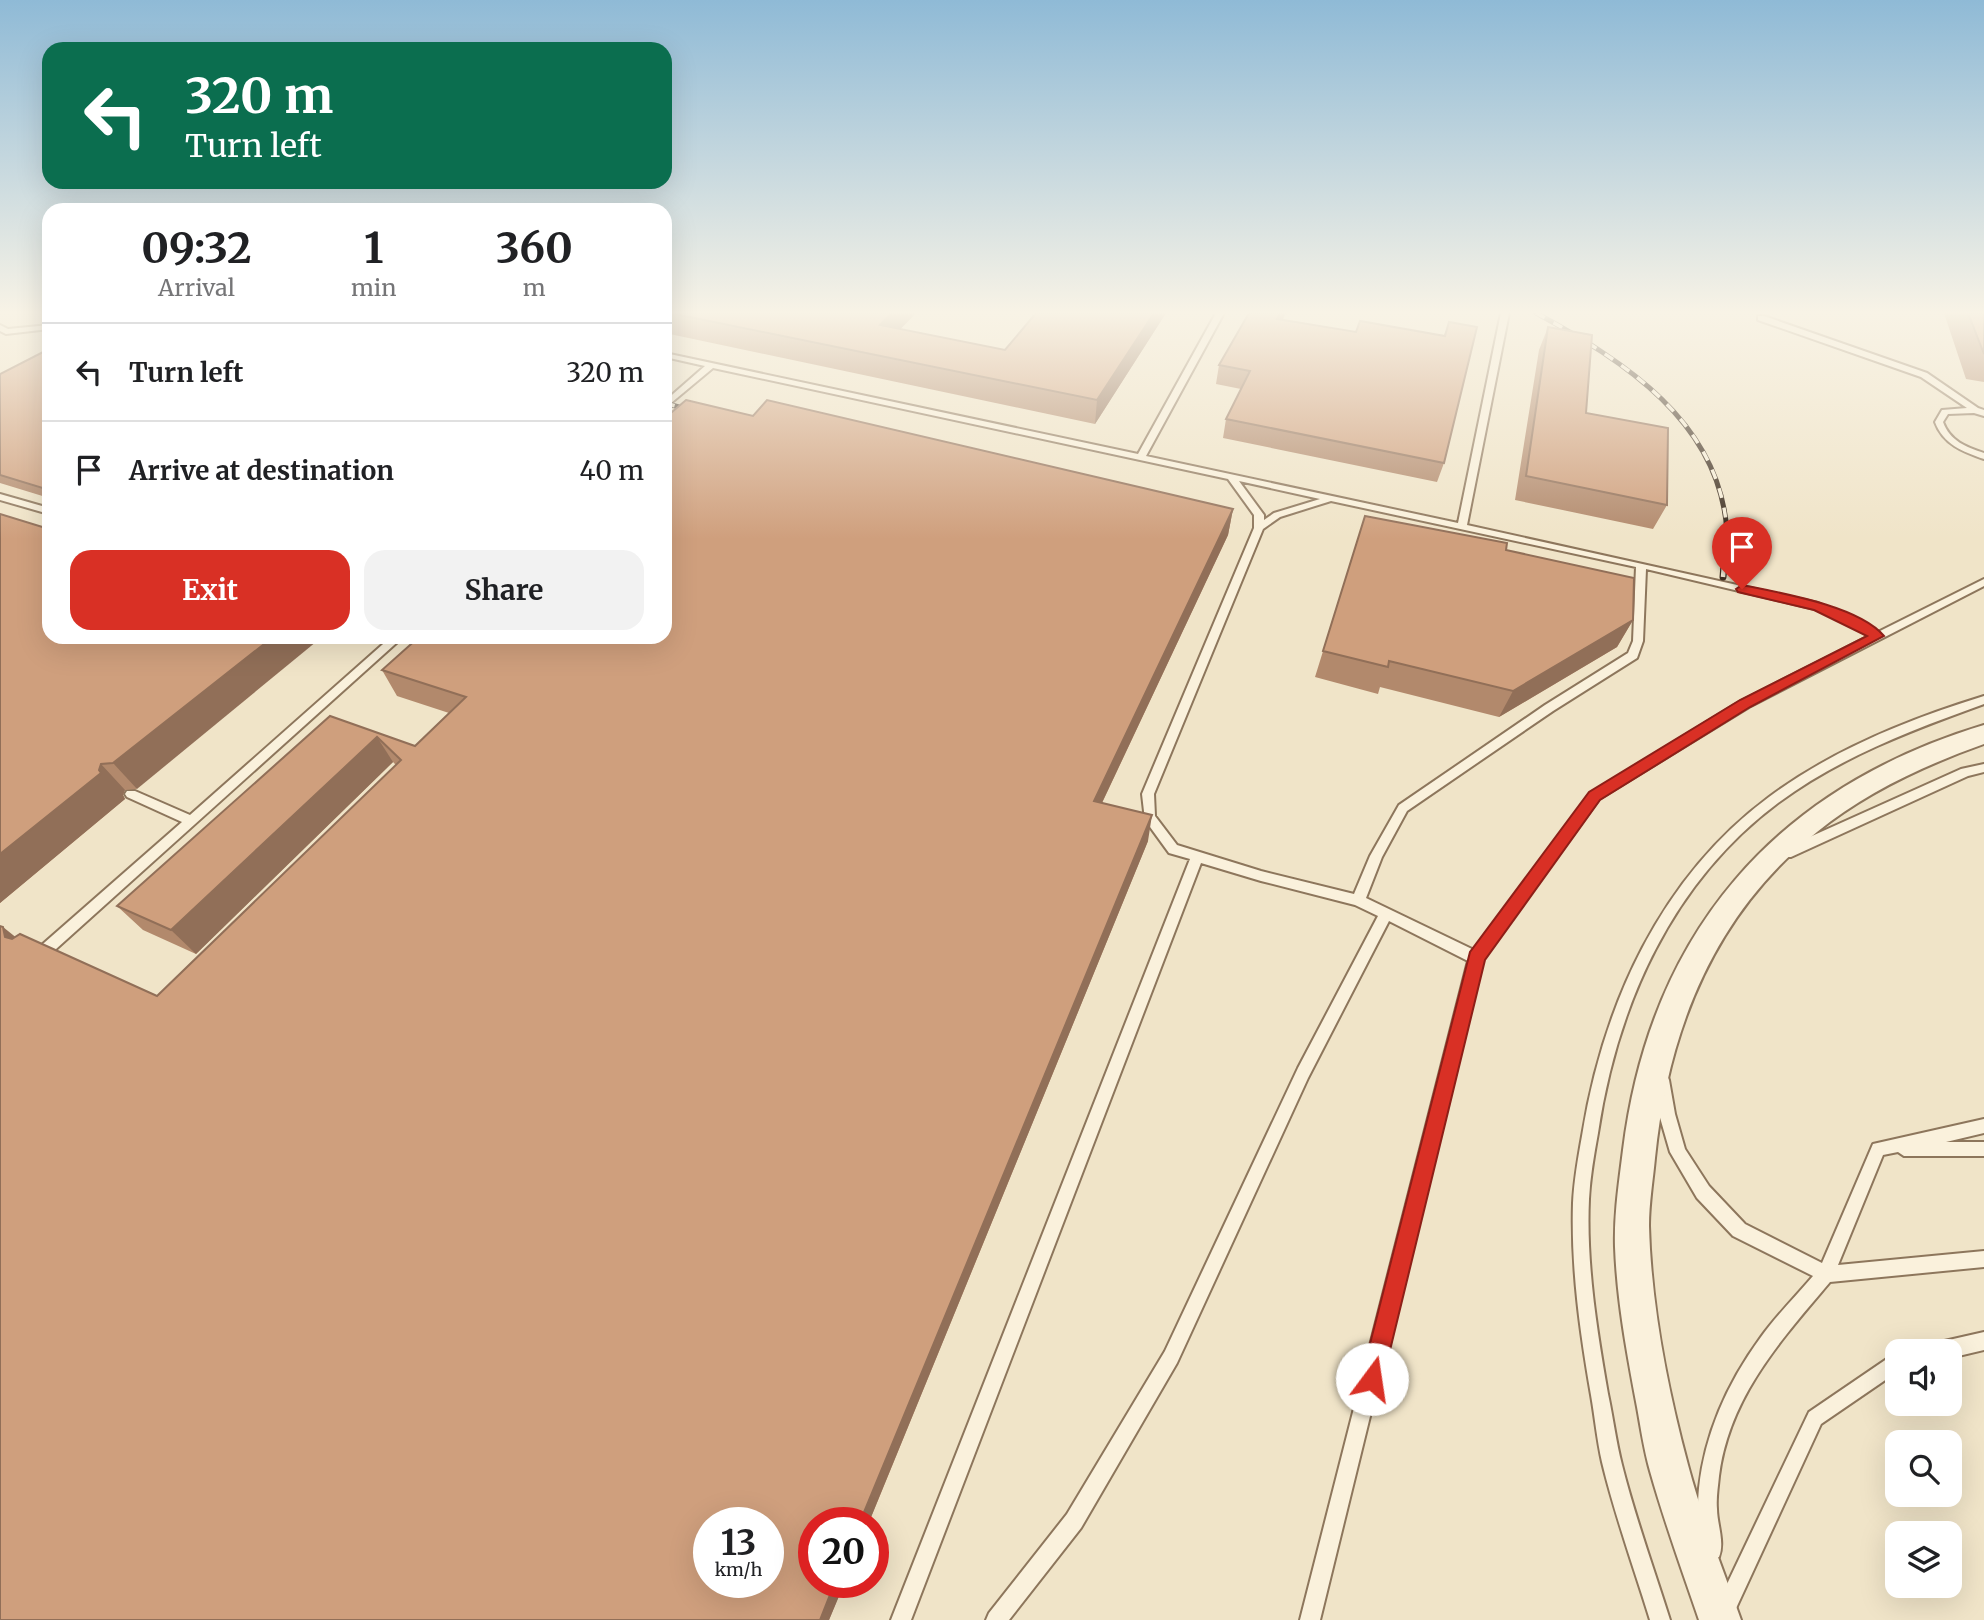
<!DOCTYPE html>
<html lang="en">
<head>
<meta charset="utf-8">
<style>
  :root { --surface:#fff; --page:#f2f2f2; --text:#202124; --muted:#757577; --line:#e0e0e0; --accent:#d93025 }
  body { margin:0; font-family:Merriweather,serif; background:var(--page); color:var(--text); height:100vh; display:flex; flex-direction:column; font-size:26px; white-space:nowrap }
  * { box-sizing:border-box; margin:0 }
  p { font-size:23px; color:var(--muted) }
  .icon { flex:none; width:38px; height:38px; fill:none; stroke:currentColor; stroke-width:2; stroke-linecap:round; stroke-linejoin:round }
  .map { position:relative; flex:1; overflow:hidden }
  .drawer { position:absolute; left:42px; top:203px; width:630px; height:441px; display:flex; flex-direction:column; background:var(--surface); border-radius:21px; box-shadow:0 7px 28px #0002 }
  .drawer>* { flex:none }
  .hud { position:absolute; left:42px; top:42px; width:630px; height:147px; border-radius:21px; box-shadow:0 7px 28px #0002; background:#0b6e4f; color:#fff; overflow:hidden }
  .fabs { position:absolute; left:1885px; top:1339px; display:grid; gap:14px }
  .fabs a { display:grid; place-items:center; width:77px; height:77px; border-radius:14px; background:var(--surface); box-shadow:0 7px 28px #0002; font-size:35px }
  .speed { position:absolute; left:693px; top:1507px; display:flex; gap:14px; font-size:35px; font-weight:700; text-align:center }
  .speed>* { display:grid; place-content:center; width:91px; height:91px; border-radius:50%; background:var(--surface); box-shadow:0 7px 28px #0002; line-height:1 }
  .speed small { font-size:18px; font-weight:400 }
  .speed .limit { border:10px solid #d22; background:#fff; color:#111 }
  .pin { position:absolute; display:grid; place-items:center; width:60px; height:60px; color:#fff; margin:-72px -30px; border-radius:50% 50% 50% 0; rotate:-45deg; box-shadow:0 0 7px #0007 }
  .pin .icon { rotate:45deg }
  .me { position:absolute; width:77px; margin:-38px; rotate:14deg; stroke-linejoin:round; filter:drop-shadow(0 0 5px #0008) }
  .turn { display:flex; align-items:center; gap:24px; height:147px; padding:0 28px; font-size:32px }
  .turn .icon { width:91px; height:91px; stroke-width:2.5 }
  .turn b { display:block; font-size:49px; line-height:60px }
  .eta { display:flex; justify-content:space-evenly; align-items:center; height:119px; text-align:center }
  .eta b { font-size:42px; font-weight:700; line-height:49px }
  .action { display:flex; gap:14px; margin-top:auto; padding:14px 28px }
  .action a { flex:1; height:80px; border-radius:21px; background:var(--accent); color:#fff; font-size:28px; font-weight:700; line-height:80px; text-align:center }
  .action a+a { background:var(--page); color:var(--text) }
  ul { padding:0; list-style:none }
  li { display:flex; align-items:center; gap:21px; height:98px; padding:0 28px; border-top:2px solid var(--line) }
  li div { flex:1 }
  li b { display:block; font-size:26px }
  li em { font-style:normal }
  .map>svg:first-child { display:block }
  .lines { fill:none; stroke-linecap:round; stroke-linejoin:round }
  .service-casing { stroke:#8d765c; stroke-width:4 }
  .minor-casing { stroke:#8d765c; stroke-width:4 }
  .service { fill:#faf1dc; fill-rule:evenodd }
  .minor { fill:#faf1dc; fill-rule:evenodd }
  .rail-far1-casing { stroke:#3d2e20; stroke-width:5 }
  .rail-casing { stroke:#3d2e20; stroke-width:7 }
  .rail-far1 { stroke:#f7eed8; stroke-width:3.5; stroke-dasharray:10; stroke-linecap:butt }
  .rail { stroke:#f7eed8; stroke-width:4.5; stroke-dasharray:14; stroke-linecap:butt }
  .wall { fill:#b2896c }
  .shaded-wall { fill:#916f58 }
  .building { fill:#cf9f7d; stroke:#916f58; stroke-width:2; fill-rule:evenodd }
  .route { fill:#d93025; stroke:#8d1f18; stroke-width:2 }
</style>
</head>
<body>
<div class="map">
<svg width="1984" height="1620" viewBox="0 0 1984 1620">
  <rect width="100%" height="100%" fill="#f0e4c8"/>
  <g class="lines">
    <g class="service-casing">
      <g id="service">
        <path d="M1216,313h8l-78,143 312,67 43,-210h8l-42,212 351,78 40,17 20,12 106,-53v7l-235,121 -150,92 -117,161 -162,660h-20l168,-659 -79,-40 -81,157 -131,285 -96,165 -72,92h-23l3,-7 78,-99 98,-163 133,-283 80,-152 -23,-11 -94,-24 -60,-18 -290,757h-20l299,-761 -21,-6 -24,-33 -3,-26 112,-266v-13l-26,-36 -515,-111 -48,40v-7l40,-35 -40,-9v-4l473,101zM1239,481l81,18 -46,14 -10,7v-5zM1331,501l305,66 -3,74 -5,12 -83,52 -146,100 -29,51 -16,38 -93,-23 -84,-26 -22,-29 -1,-22 109,-265 17,-12zM1646,569l169,40 35,15 19,12 -128,65 -150,92 -117,157 -108,-52 16,-41 25,-46 146,-100 84,-53 6,-17z"/>
        <path d="M1758,316h6l163,57 51,35 6,2v6l-10,-3 -26,1 -5,8c7,19 23,25 41,31v6c-21,-7 -41,-15 -49,-37l7,-12 25,-2 -46,-31 -163,-57z"/>
        <polygon points="0,325 8,329 49,325 49,329 6,334 0,331"/>
        <polygon points="0,494 49,508 49,514 0,500"/>
        <polygon points="391,637 403,637 46,958 41,960 36,958 34,954 36,950 182,822 127,797 125,794 127,791 135,791 190,815"/>
        <path d="M1984,696v8c-72,26 -144,53 -206,99 -106,79 -161,202 -180,330 -4,22 -8,44 -9,66 -3,65 8,132 19,195 5,23 8,48 14,71 13,52 32,104 48,155h-20c-16,-52 -35,-104 -48,-158 -5,-22 -7,-44 -11,-67 -11,-63 -20,-127 -18,-192 1,-22 5,-45 9,-67 21,-131 78,-258 187,-339 63,-47 140,-78 215,-101z"/>
        <polygon points="1984,764 1984,772 1968,776 1791,857 1783,857 1781,853 1783,849 1961,769"/>
        <path d="M1662,1073l5,2 2,5 6,34 10,35 24,37 36,38 77,39 51,-119 111,-25v14l-38,9h38v14h-80l-6,-4 -15,3 -45,110 146,-14v16l-154,15c-49,58 -101,115 -111,194 -1,11 -3,22 -2,33 0,15 8,33 2,48l-7,3 -7,-3c-8,-20 -8,-47 -6,-69 6,-55 29,-106 62,-151 15,-21 35,-41 52,-61l-80,-40 -36,-38 -27,-46 -11,-38 -4,-34 2,-5z"/>
        <polygon points="1984,1332 1984,1350 1950,1358 1950,1351 1931,1351 1934,1345 1940,1342"/>
        <polygon points="1897,1352 1897,1372 1821,1424 1732,1617 1725,1620 1718,1617 1715,1610 1718,1603 1809,1412"/>
      </g>
    </g>
    <g class="minor-casing">
      <path id="minor" d="M1984,725v19c-59,21 -118,48 -167,88 -103,82 -149,198 -162,326 -2,22 -6,45 -6,68 2,78 19,165 39,239 14,53 35,104 53,155h-42c-17,-50 -35,-99 -49,-149 -6,-21 -9,-42 -13,-64 -10,-53 -20,-106 -22,-160 -1,-33 4,-65 8,-97 27,-217 152,-362 361,-425z"/>
    </g>
    <use href="#service" class="service"/>
    <use href="#minor" class="minor"/>
    <g class="rail-far1-casing">
      <g id="rail-far1">
        <path d="M1536,313c88,48 184,109 191,219"/>
        <polyline points="665,403 696,412"/>
      </g>
    </g>
    <g class="rail-casing">
      <polyline id="rail" points="1723,577 1727,530"/>
    </g>
    <use href="#rail-far1" class="rail-far1"/>
    <use href="#rail" class="rail"/>
  </g>
  <g class="wall">
    <polygon points="665,313 916,313 900,329 1005,350 1166,313 1095,424 665,333"/>
    <polygon points="1249,313 1286,313 1282,319 1356,332 1444,335 1449,322 1444,463 1437,482 1223,438 1226,419 1241,389 1216,384 1219,365"/>
    <polygon points="1944,313 1984,313 1984,382 1966,379"/>
    <polygon points="1548,327 1586,413 1667,505 1653,529 1515,500 1539,350"/>
    <polygon points="49,349 49,498 0,483 0,374"/>
    <polygon points="753,416 1233,509 1228,535 1102,803 1148,841 829,1620 15,937 157,996 396,765 393,762 196,954 143,930 117,906 330,716 415,746 449,713 397,696 382,670"/>
    <polygon points="0,514 137,789 125,790 123,795 125,799 0,903"/>
    <polygon points="1365,516 1506,550 1633,620 1617,647 1499,717 1380,687 1378,694 1315,677"/>
  </g>
  <g class="shaded-wall">
    <polygon points="892,313 916,313 882,348 880,325"/>
    <polygon points="1154,313 1166,313 1095,424 1097,400"/>
    <polygon points="1280,313 1286,313 1274,337 1277,319"/>
    <polygon points="1233,509 1228,535 1091,826 1094,801"/>
    <polygon points="1633,620 1617,647 1499,717 1513,691"/>
    <polygon points="273,637 322,637 137,789 113,763"/>
    <polygon points="377,737 393,762 196,954 171,930"/>
    <polygon points="101,764 125,790 123,795 125,799 0,903 0,854 99,770"/>
    <polygon points="1152,815 1148,841 869,1522 860,1522"/>
    <polygon points="3,927 33,951 5,937"/>
    <polygon points="835,1582 845,1582 829,1620 820,1620"/>
  </g>
  <g class="building">
    <polygon points="670,313 892,313 880,325 1005,350 1036,313 1154,313 1097,400"/>
    <polygon points="1249,313 1280,313 1277,319 1356,332 1360,321 1445,336 1449,322 1477,327 1444,463 1226,419 1250,371 1219,365"/>
    <polygon points="1968,313 1984,313 1984,354"/>
    <polygon points="1548,327 1592,335 1586,413 1668,428 1667,505 1526,476"/>
    <polygon points="49,349 49,490 0,475 0,374"/>
    <path d="M686,400l67,16 14,-16 466,109 -139,292 58,14 -292,707h-46v60h21l-15,38h-820v-694l3,1 2,10 7,2 8,-5 137,62 244,-236 -24,-23 -206,193 -54,-24 213,-190 85,30 51,-49 -84,-27 37,-33h246v-219zM709,1522h59v60h-59z"/>
    <polygon points="0,514 49,529 49,637 273,637 113,763 101,764 99,770 101,773 0,854"/>
    <polygon points="1365,516 1507,543 1506,550 1634,578 1633,620 1513,691 1389,661 1388,667 1323,651"/>
  </g>
  <linearGradient id="sky" x2="0" y2="1"><stop stop-color="#8fbad6"/><stop offset="0.58" stop-color="#f8f3e6"/><stop offset="1" stop-color="#f8f3e6" stop-opacity="0"/></linearGradient>
  <rect width="1984" height="539" fill="url(#sky)"/>
  <path class="route" d="M1742,585c39,8 117,21 142,51l-134,71 -150,93 -115,160 -102,419 -3,8 -8,3 -8,-3 -3,-8 109,-427 119,-160 151,-92 127,-64 -53,-26 -76,-18 -2,-3z"/>
</svg>
<div class="fabs">
<a><svg class="icon" aria-label="sound" viewBox="0 0 24 24"><path d="M4 9h4l5-4v14l-5-4H4zM17 9q2 3 0 6"/></svg></a>
<a><svg class="icon" aria-label="search" viewBox="0 0 24 24"><circle cx="10" cy="10" r="6"/><path d="M15 15l6 6"/></svg></a>
<a><svg class="icon" aria-label="layers" viewBox="0 0 24 24"><path d="M12 4l9 5-9 5-9-5zM3 14l9 5 9-5"/></svg></a>
</div>
<div class="speed"><div>13<small>km/h</small></div><div class="limit">20</div></div>
<div class="pin" style="left:1742px;top:589px;background:#d93025"><svg class="icon" aria-label="arrive" viewBox="0 0 24 24"><path d="M6 21V4h12l-3 4 3 4H6"/></svg></div>
<svg class="me" style="left:1372px;top:1379px" viewBox="-20 -20 40 40"><circle r="19" fill="#fff"/><path d="M0-13L10 11 0 6-10 11z" fill="#d93025"/></svg>
<div class="hud">
<div class="turn"><svg class="icon" aria-label="left" viewBox="0 0 24 24"><path d="M17 20v-9H6M10 6l-5 5 5 5"/></svg><div><b>320 m</b>Turn left</div></div>
</div>
<section class="drawer">
<div class="eta">
<div><b>09:32</b><p>Arrival</p></div>
<div><b>1</b><p>min</p></div>
<div><b>360</b><p>m</p></div>
</div>
<ul>
<li><svg class="icon" aria-label="left" viewBox="0 0 24 24"><path d="M17 20v-9H6M10 6l-5 5 5 5"/></svg><div><b>Turn left</b></div><em>320 m</em></li>
<li><svg class="icon" aria-label="arrive" viewBox="0 0 24 24"><path d="M6 21V4h12l-3 4 3 4H6"/></svg><div><b>Arrive at destination</b></div><em>40 m</em></li>
</ul>
<div class="action"><a>Exit</a><a>Share</a></div>
</section>
</div>
</body>
</html>
